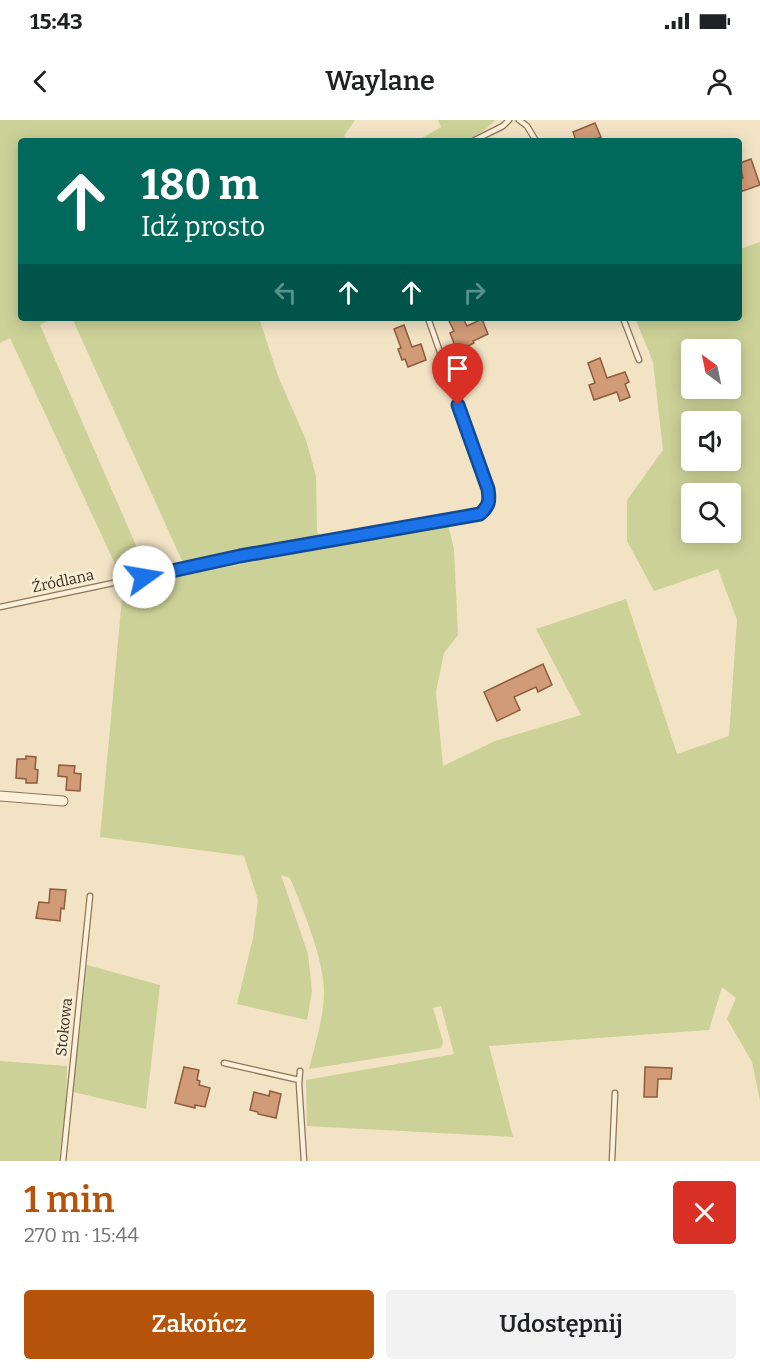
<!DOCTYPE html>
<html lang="pl">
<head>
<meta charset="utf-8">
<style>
  :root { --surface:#fff; --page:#f2f2f2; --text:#202124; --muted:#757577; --accent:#b45309 }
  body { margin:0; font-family:Bitter,serif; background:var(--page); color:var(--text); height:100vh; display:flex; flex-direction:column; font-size:22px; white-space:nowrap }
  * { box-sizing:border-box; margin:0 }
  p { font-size:20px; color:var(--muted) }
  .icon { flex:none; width:33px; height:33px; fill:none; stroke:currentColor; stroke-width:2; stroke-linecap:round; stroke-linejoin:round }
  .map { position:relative; height:1041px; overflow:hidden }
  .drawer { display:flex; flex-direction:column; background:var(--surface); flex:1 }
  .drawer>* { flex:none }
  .hud { position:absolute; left:18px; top:18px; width:724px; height:183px; border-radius:6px; box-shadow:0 3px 15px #0003; background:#00695c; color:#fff; overflow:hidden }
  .needle { width:39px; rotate:327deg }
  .tools { position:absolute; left:681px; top:219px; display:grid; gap:12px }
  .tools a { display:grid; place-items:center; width:60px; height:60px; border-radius:6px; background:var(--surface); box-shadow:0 3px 15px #0003; font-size:30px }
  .pin { position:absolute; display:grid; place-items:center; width:51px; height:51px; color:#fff; margin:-62px -26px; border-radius:50% 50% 50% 0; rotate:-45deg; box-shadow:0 0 6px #0007 }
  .pin .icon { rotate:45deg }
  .me { position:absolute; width:66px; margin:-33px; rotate:77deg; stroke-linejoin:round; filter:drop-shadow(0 0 4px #0008) }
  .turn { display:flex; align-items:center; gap:21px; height:126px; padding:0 24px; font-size:27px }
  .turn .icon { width:78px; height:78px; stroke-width:2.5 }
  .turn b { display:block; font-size:42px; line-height:51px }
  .lanes { display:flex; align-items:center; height:57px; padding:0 24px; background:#0003; justify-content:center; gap:30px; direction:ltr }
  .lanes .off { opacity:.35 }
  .round { display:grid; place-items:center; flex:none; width:63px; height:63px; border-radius:6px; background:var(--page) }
  .overview { display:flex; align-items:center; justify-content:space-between; height:102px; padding:0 24px }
  h1 { font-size:36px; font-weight:600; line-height:45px; color:var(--accent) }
  .button { display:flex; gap:12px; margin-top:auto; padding:12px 24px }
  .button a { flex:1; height:69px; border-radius:6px; background:var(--accent); color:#fff; font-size:24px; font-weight:600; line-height:69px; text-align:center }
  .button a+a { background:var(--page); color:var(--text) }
  .status { display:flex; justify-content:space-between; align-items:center; height:42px; padding:0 30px; background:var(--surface); direction:ltr }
  .status svg { height:16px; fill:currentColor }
  header { display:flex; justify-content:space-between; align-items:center; height:78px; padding:0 24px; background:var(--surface); font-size:27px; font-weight:600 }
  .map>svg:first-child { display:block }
  .green { fill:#ccd197; fill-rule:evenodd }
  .building { fill:#d29b78; stroke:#8f5b3d; stroke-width:1.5 }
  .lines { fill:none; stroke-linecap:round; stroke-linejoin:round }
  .lane-casing { stroke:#8e7459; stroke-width:7 }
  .street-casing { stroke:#8e7459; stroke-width:11 }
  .lane { stroke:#fbf0d9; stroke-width:4.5 }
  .street { stroke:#fbf0d9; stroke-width:9 }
  .route-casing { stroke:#114b97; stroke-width:15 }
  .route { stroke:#1a73e8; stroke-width:10 }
  .labels { text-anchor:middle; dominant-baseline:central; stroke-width:6; stroke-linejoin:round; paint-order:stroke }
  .street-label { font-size:15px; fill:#3d2c1e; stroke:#f8edd5 }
</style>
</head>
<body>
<div class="status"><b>15:43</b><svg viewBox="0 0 49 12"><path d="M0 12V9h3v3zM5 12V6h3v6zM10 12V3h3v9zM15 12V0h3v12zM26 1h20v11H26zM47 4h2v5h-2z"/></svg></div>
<header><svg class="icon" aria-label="back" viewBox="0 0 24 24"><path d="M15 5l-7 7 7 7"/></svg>Waylane<svg class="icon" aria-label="person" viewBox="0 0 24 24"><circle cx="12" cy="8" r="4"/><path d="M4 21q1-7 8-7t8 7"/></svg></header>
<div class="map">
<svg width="760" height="1041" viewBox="0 0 760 1041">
  <rect width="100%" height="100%" fill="#f2e3c5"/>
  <g class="green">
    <polygon points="0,0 355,0 344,16 346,21 21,21 21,198 54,198 40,205 148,453 122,459 10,218 0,223"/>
    <path d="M438,0h57c-22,26 -47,21 -78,21l24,-14z"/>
    <path d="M760,122v859l-8,-39 -25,-43 9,-21 -14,-11 -13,43 -220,16 24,91 -206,-11 -1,-46 148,-26 -13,-48 -8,2 10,34 -2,6 -132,21c6,-25 14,-49 15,-74 1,-34 -21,-85 -34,-117l-9,-3 27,79 4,37 -5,29 -70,-16 16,-66 5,-38 -14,-44 -144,-19 23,-250 325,-63 6,25 4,86 -14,18 -8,39 7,74 52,-25 86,-26 -45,-86 90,-30 51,155 52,-18 8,-116 -19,-51 -64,22 -27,-50v-41l36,-50 -10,-88 -18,-44h105v-69zM692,230h38v38h-38zM692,302h38v38h-38zM692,374h38v38h-38z"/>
    <polygon points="72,198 259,198 278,256 306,320 316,356 317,410 319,417 184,445"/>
    <polygon points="87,845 160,865 146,989 73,972"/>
    <polygon points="0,941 67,946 66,984 59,1041 0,1041"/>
  </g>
  <g class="building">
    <polygon points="595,3 601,17 591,21 576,21 573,12"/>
    <polygon points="751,39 760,65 740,72 740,59 743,58 740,43"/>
    <polygon points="457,198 463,198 467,206 482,199 488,214 473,221 474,223 464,228 462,225 456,228 450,213 454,211 449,201"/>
    <polygon points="404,205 412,227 421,224 426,240 408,247 405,239 402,240 398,229 401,228 394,209"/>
    <polygon points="600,238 607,258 625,252 629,262 625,264 630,277 620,281 617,272 594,280 589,265 595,263 588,243"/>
    <polygon points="543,544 552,565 538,572 536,567 514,577 520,590 497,601 484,572"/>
    <polygon points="26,636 36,637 35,649 38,650 37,663 26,663 26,659 16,658 17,639 26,639"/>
    <polygon points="59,645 75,646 74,653 81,654 80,671 66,670 67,657 58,656"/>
    <polygon points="50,769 66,770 64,789 61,788 60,801 36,798 39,782 49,783"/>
    <polygon points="184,947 199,950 197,960 200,961 199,965 210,968 205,987 195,985 195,988 175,983"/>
    <polygon points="645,947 672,948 671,959 658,959 657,977 644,977"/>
    <polygon points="270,971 281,974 276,998 258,994 258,992 250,990 254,972 269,976"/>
  </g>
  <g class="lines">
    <g class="lane-casing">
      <g id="lane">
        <polyline points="519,0 527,6 536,21"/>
        <polyline points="473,21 503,6 509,0"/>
        <polyline points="623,198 639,240"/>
        <path d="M0,487l240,-51 239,-42c10,-8 11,-13 9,-25l-60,-171"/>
        <polyline points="224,943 299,960"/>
        <polyline points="300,951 299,964 304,1041"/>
        <polyline points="63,1041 90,776"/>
        <polyline points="612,1041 615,973"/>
      </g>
    </g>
    <g class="street-casing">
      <polyline id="street" points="0,676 63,681"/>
    </g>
    <use href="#lane" class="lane"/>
    <use href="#street" class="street"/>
  </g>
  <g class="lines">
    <g class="route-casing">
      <path id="route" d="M144,457l96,-21 240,-42c9,-8 10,-13 8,-25l-30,-84"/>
    </g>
    <use href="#route" class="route"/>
  </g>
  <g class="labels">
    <g class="street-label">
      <text transform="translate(63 461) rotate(-12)">Źródlana</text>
      <text transform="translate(64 907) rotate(-84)">Stokowa</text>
    </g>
  </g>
</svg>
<div class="tools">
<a><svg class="needle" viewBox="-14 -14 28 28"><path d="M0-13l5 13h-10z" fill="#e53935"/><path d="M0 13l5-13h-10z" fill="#757577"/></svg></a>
<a><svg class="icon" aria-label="sound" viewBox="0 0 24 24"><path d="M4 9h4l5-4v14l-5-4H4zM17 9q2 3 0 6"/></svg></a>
<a><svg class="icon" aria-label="search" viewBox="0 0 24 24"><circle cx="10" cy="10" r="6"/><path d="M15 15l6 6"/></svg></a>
</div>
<div class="pin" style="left:458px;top:285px;background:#d93025"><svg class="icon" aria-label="arrive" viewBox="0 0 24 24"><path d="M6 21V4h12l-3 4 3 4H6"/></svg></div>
<svg class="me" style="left:144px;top:457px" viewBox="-20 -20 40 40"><circle r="19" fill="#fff"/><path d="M0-13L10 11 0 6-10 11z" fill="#1a73e8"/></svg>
<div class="hud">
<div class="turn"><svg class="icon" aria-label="ahead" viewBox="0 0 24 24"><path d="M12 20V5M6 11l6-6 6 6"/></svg><div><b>180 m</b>Idź prosto</div></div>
<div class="lanes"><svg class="icon off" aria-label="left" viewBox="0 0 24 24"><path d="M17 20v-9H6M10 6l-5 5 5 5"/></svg><svg class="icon" aria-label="ahead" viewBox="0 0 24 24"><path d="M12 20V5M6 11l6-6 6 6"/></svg><svg class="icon" aria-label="ahead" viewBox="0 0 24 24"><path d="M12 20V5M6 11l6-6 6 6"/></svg><svg class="icon off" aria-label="right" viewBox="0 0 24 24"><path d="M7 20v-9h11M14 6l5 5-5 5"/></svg></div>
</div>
</div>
<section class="drawer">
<div class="overview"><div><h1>1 min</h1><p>270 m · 15:44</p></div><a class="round" style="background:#d93025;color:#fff"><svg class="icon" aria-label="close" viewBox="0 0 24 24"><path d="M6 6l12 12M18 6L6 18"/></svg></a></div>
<div class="button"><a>Zakończ</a><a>Udostępnij</a></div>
</section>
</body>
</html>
